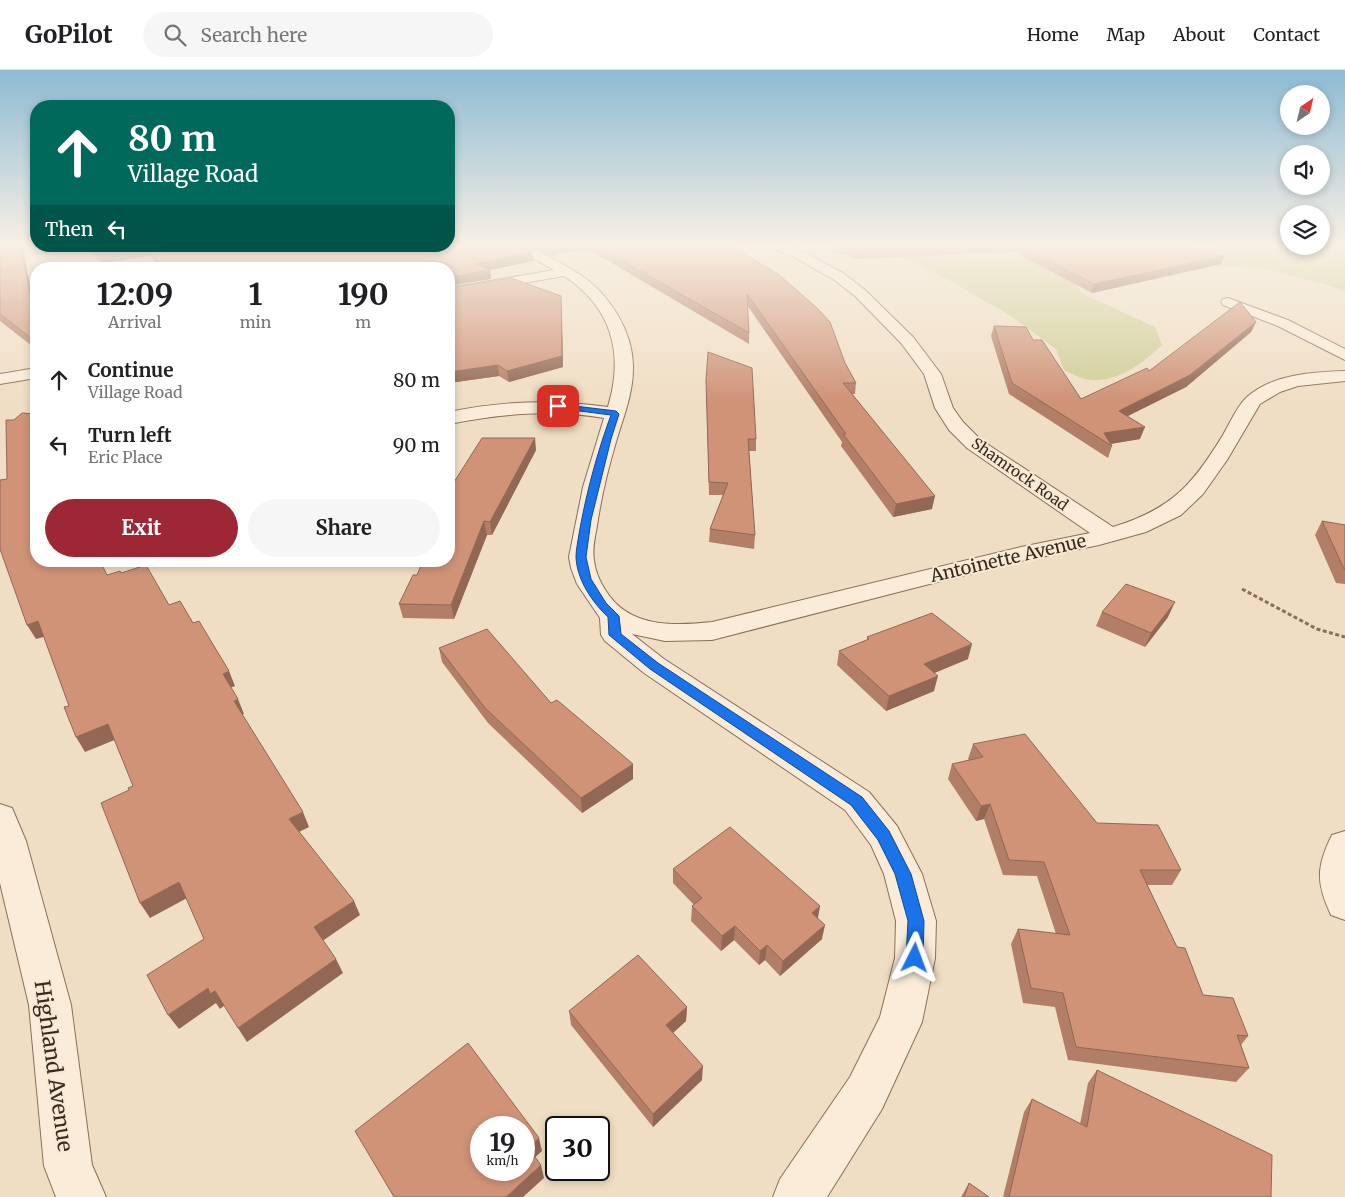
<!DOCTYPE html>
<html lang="en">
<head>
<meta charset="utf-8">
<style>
  :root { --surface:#fff; --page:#f6f6f6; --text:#202124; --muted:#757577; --line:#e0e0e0; --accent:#9d2735 }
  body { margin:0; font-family:Merriweather,serif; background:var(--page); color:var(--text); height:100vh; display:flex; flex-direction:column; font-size:19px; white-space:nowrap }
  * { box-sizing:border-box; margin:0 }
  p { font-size:16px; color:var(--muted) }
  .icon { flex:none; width:28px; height:28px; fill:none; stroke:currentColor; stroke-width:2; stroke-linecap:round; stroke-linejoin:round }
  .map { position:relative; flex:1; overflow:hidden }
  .drawer { position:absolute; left:30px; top:192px; width:425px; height:305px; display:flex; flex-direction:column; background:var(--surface); border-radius:20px; box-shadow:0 2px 8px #0003 }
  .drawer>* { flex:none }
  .top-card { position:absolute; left:30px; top:30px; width:425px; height:152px; border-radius:20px; box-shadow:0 2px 8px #0003; background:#00695c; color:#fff; overflow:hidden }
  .needle { width:32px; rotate:35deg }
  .controls { position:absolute; left:1280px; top:15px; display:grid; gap:10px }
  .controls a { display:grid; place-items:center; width:50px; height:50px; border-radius:50%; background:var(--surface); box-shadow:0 2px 8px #0003; font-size:25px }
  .speed { position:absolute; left:470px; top:1046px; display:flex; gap:10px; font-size:25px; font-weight:700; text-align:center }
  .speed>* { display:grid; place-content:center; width:65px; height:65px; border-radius:50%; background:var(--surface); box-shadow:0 2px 8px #0003; line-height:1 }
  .speed small { font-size:12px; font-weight:400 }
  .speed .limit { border:2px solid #111; border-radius:8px; background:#fff; color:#111 }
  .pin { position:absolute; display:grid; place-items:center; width:42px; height:42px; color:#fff; margin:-21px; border-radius:10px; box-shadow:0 2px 8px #0006 }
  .me { position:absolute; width:55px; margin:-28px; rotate:3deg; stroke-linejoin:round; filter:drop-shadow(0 0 4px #0008) }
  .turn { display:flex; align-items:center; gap:18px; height:105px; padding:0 15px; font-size:22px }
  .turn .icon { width:65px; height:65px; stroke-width:2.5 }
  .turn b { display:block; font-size:35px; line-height:42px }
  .then { display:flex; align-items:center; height:48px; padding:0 15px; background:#0003; gap:10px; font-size:19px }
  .eta { display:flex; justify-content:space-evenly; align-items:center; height:85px; text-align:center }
  .eta b { font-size:30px; font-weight:700; line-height:35px }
  .button { display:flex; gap:10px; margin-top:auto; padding:10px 15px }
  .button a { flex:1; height:58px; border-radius:30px; background:var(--accent); color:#fff; font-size:20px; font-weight:700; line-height:58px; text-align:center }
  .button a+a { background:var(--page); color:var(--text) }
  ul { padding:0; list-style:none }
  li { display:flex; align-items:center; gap:15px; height:65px; padding:0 15px }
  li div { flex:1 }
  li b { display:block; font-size:19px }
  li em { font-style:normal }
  header { display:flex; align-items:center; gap:30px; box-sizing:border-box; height:70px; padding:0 25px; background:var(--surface); border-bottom:1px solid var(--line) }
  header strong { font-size:24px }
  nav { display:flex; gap:28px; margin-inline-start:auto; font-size:18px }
  .search { width:350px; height:45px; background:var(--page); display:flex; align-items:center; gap:12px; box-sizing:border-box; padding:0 18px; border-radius:28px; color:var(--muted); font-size:19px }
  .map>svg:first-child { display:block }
  .green { fill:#cfcf97 }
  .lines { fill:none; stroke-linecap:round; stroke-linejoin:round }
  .minor-casing { stroke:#8c6e59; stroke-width:2 }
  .path { stroke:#8c6e59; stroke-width:3; stroke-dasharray:4 2.5; stroke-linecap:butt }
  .minor { fill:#faecd8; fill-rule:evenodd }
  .wall { fill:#b37e67 }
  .shaded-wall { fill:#926754 }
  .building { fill:#d09378; stroke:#926754; fill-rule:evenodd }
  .route { fill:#1a73e8; stroke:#114b97 }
  .labels { text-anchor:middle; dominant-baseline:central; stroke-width:4; stroke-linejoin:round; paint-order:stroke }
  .far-street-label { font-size:15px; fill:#3b291e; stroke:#f7e9d4 }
  .street-label { font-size:18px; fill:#3b291e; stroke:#f7e9d4 }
  .near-street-label { font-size:21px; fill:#3b291e; stroke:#f7e9d4 }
</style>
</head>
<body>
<header>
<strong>GoPilot</strong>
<div class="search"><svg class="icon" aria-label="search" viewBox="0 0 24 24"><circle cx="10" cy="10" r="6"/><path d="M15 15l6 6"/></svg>Search here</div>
<nav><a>Home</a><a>Map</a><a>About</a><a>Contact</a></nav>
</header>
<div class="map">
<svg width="1345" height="1127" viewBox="0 0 1345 1127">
  <rect width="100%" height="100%" fill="#f0dec4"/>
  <path class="green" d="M1219,174h70v2h32v-2h24v48l-11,-5 -67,-18 -32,-3h-26l-11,5 -43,-3 -82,8 8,17 74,34 7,18c-20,19 -50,42 -80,33 -6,-2 -12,-5 -18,-8l-8,-21 -45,-33 -61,-35 -46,-22 4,-3h14l70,4 212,-7 11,-3z"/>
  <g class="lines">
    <g class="minor-casing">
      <g id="minor">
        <path d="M507,174c20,-3 54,19 72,30 30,19 55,58 54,95 0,25 -10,49 -17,73 -8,27 -15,56 -19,84 -2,11 -5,23 -3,34 1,11 6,22 12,31 23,37 68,35 106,31l309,-75 69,-14 -123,-85 -18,-18 -14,-22 -11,-34 -23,-31 -46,-47 -22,-17 -41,-23 -24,-9 -2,-3h16l18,6 43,23 22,17 48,47 28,37 12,34 10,14 18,18 132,87c58,-18 79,-41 110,-92 7,-12 14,-29 24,-38 25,-23 67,-25 98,-26v10l-47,5 -18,6 -20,12 -33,56 -24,34 -22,21 -35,17 -47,13 -78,16 -111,28 -198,51 -47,1 -33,-7 32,25 205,133 28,34 25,48 14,47 -1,37 -13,64 -40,87 -55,88h-54l7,-18 70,-102 30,-60 15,-59 1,-37 -12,-47 -13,-29 -26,-35 -201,-137 -39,-32 -4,-6 -1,-17 -23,-34 -6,-16 -2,-11 14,-70 21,-69c-53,-9 -103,-4 -155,6v-12c53,-11 105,-13 159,-5l1,-4c15,-52 1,-97 -45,-127l-115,20v-8l105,-18z"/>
        <polygon points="1228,228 1288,250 1345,279 1345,290 1278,256 1223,235 1221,232 1223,229"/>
        <polygon points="36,298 36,308 0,314 0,304"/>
        <polygon points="0,734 12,738 26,771 71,935 92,1095 106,1127 56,1127 44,1096 29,935 0,813"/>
        <path d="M1345,761v89l-14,-5c-15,-32 -15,-48 1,-80z"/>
      </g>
    </g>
    <polyline class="path" points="1242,519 1317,559 1345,567"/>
    <use href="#minor" class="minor"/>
  </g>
  <g class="wall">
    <polygon points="0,174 36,234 36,279 0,251"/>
    <polygon points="521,174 727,174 845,293 856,313 855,324 852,324 932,439 893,447 841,376 842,372 747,235 749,263 749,274 605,189 583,179 552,186 534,178"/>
    <polygon points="832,174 1171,174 1221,194 1092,223 1014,182 856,189 848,185 833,184"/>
    <polygon points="79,176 449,176 532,182 533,191 490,200 491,209 449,199 160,199 150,186 103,193"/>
    <polygon points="562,236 563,297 509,312 499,306 449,313"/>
    <polygon points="1256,252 1251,262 1186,317 1127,346 1140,369 1111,374 1112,376 1108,388 1009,324 991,266 994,256 1033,270 1081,329 1149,301"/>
    <polygon points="706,310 756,369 756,381 749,381 755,465 754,479 709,472 710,459 723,425 709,425"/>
    <polygon points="536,380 492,465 487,465 454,549 403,548 399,534 417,505 449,491 449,420"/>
    <polygon points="1322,451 1345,455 1345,514 1336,513 1315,465"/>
    <polygon points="1102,542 1168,547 1145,577 1096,556"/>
    <polygon points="867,567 968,589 934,603 934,621 886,641 837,595 839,581 867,570"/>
    <polygon points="439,578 551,633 633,709 582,743 488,653 442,592"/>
    <polygon points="973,674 1097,753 1181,800 1172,815 1147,815 1177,877 1203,925 1248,966 1241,975 1249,998 1236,1012 1068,990 1055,937 1023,933 1011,874 1018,859 1056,864 1037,806 1003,805 984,749 976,751 948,709 952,694 969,690 968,689"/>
    <polygon points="673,799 820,836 818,848 822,869 780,906 765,890 759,895 734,870 721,881 691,851 692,836 694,835 673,813"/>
    <polygon points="687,937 686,951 673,963 702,1010 653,1057 571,955 569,941"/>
    <polygon points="1097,1000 1271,1127 1003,1127 1024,1042 1032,1029 1080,1054 1088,1013"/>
    <polygon points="969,1113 989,1127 961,1127"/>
  </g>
  <g class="shaded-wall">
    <polygon points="20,174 22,174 34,235 30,225"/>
    <polygon points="569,174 582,174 583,179 552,186 552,178"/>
    <polygon points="147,177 150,186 103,193 99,184"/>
    <polygon points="532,182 533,191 490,200 491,209 449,216 449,207 476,194"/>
    <polygon points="1224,186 1221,194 1092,223 1094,214"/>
    <polygon points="561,226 563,297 509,312 507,301"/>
    <polygon points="1256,252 1251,262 1186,317 1114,353 1119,341"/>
    <polygon points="498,295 499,306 449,313 449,302"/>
    <polygon points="36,334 36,343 32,335"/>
    <polygon points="1145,357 1140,369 1109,374 1104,363"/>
    <polygon points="535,368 536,380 492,465 490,452"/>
    <polygon points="935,426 932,439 893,447 896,434"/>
    <polygon points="484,451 487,465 454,549 451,535"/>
    <polygon points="1175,532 1168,547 1145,577 1151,563"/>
    <polygon points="38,551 47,566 36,569 27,555"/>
    <polygon points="972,574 968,589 920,609 924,594"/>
    <polygon points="229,601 235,616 230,618 223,604"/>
    <polygon points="938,606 934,621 886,641 889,626"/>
    <polygon points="238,629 244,644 240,645 234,631"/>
    <polygon points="108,654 117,669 85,682 76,667"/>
    <polygon points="633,694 633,709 582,743 581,728"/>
    <polygon points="990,734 984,749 976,751 981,736"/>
    <polygon points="303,742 309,757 295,764 289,749"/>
    <polygon points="179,812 189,827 150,848 140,833"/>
    <polygon points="354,831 360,845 321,872 314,857"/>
    <polygon points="820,836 817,851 812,843"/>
    <polygon points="825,855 822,869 780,906 783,891"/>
    <polygon points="735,856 734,870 721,881 722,866"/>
    <polygon points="767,875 765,890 759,895 760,881"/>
    <polygon points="336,889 343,903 247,972 238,958"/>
    <polygon points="208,918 215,921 225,935 220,939 216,933 179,959 168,945"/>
    <polygon points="687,937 686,951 666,969 666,955"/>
    <polygon points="703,996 702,1010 653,1057 653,1044"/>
    <polygon points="539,1068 542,1081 532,1090 528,1078"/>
    <polygon points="541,1095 544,1108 523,1127 506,1127"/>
  </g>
  <g class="building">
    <polygon points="0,174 20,174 30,225 36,234 36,272 0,244"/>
    <polygon points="449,174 518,174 532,182 476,194 490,200 449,207 449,199 164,199 147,177 99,184 88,176 449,176"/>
    <polygon points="543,174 569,174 552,178"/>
    <polygon points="589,174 727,174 778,204 817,238 830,252 845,293 856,313 843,313 935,426 896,434 843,364 846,364 747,224 749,263 604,180"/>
    <polygon points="834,174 1171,174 1224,186 1094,214 1016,174 858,180 849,176 834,176"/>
    <polygon points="511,208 561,226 562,286 507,301 498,295 449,302 449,218"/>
    <polygon points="1240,232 1256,252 1190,305 1119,341 1145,357 1104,363 1112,376 1012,313 994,256 1026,257 1033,270 1042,270 1081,329 1147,298 1149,301"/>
    <polygon points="708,282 752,298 756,369 748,369 755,465 710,459 728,413 709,412 706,310"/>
    <polygon points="22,343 36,344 36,491 100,491 107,505 120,501 121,503 146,495 169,535 180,531 193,553 199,551 229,601 223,604 238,629 234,631 303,742 289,749 354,831 314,857 336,889 238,958 215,921 210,924 208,918 168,945 147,905 204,869 179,812 140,833 101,733 129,720 128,718 133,716 108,654 76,667 64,637 69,636 38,551 27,555 0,479 0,410 7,409 6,350 14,350"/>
    <polygon points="482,368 535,368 490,452 484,451 451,535 399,534 413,505 417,505 423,491 449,491 449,450 451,448 449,448 449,420"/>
    <polygon points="1322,451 1345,455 1345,499 1344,499"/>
    <polygon points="1126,514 1175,532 1151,563 1102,542"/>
    <polygon points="932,543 972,574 924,594 938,606 889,626 839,581 869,569 867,567"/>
    <polygon points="487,559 551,633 557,630 633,694 581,728 485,638 439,578"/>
    <polygon points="1025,664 1097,753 1158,755 1181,800 1140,800 1177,877 1185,878 1203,925 1233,928 1248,966 1237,965 1249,998 1076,977 1063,923 1031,918 1018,859 1070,865 1044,792 1009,790 990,734 981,736 952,694 983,687 973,674"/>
    <polygon points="730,757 820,836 812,843 825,855 783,891 767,875 760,881 735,856 722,866 692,836 702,828 673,799"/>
    <polygon points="638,885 687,937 666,955 703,996 653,1044 569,941"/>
    <path d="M468,973l71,95 -11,10 13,17 -35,32h-112l-39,-66zM481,1058h43v42h-43z"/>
    <polygon points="1097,1000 1272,1085 1271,1127 1009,1127 1032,1029 1087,1057"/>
    <polygon points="969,1113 989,1127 964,1127"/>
  </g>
  <linearGradient id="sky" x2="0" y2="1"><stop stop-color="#8dbad4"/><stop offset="0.53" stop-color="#f8f0e4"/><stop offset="1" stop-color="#f8f0e4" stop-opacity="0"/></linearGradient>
  <rect width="1345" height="331" fill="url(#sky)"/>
  <path class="route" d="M558,334l58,7 3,3 -8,25 -20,81 -5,37 5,22 15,24 13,13 2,18 37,29 204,134 27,34 22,43 13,47 -1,37 -2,5 -6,2 -6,-2 -3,-5 2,-37 -13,-47 -17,-34 -27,-35 -201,-136 -41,-34 -1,-18c-16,-15 -31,-37 -32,-60 0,-7 2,-16 3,-23 7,-40 18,-81 32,-119l-55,-7v-3z"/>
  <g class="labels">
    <g class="far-street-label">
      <text transform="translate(1020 404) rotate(35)">Shamrock Road</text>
    </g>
    <g class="street-label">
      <text transform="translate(1008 488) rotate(-13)">Antoinette Avenue</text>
    </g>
    <g class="near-street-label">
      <text transform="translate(54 996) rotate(82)">Highland Avenue</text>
    </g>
  </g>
</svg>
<div class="controls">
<a><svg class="needle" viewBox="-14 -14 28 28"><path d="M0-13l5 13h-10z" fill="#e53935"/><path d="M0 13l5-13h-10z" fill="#757577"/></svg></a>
<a><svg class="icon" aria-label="sound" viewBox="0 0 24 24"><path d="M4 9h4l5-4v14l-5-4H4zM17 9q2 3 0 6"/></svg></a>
<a><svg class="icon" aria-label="layers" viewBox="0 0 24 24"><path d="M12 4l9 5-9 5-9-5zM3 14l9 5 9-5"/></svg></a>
</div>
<div class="speed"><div>19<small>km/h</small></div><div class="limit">30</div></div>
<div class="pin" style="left:558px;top:336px;background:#d93025"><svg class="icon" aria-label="arrive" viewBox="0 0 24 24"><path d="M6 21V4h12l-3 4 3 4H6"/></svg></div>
<svg class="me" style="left:915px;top:888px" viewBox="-20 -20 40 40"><path d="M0-17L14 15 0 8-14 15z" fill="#1a73e8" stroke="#fff" stroke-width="4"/></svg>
<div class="top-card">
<div class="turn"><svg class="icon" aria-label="ahead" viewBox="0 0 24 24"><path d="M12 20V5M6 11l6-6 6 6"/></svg><div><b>80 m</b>Village Road</div></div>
<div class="then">Then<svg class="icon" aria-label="left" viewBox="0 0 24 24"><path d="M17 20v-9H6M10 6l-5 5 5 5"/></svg></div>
</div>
<section class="drawer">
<div class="eta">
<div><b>12:09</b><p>Arrival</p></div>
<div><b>1</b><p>min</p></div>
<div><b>190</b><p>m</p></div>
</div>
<ul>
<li><svg class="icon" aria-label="ahead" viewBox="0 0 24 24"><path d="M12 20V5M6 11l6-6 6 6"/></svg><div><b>Continue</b><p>Village Road</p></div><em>80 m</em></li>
<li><svg class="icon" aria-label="left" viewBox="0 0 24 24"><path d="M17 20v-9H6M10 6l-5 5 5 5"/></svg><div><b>Turn left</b><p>Eric Place</p></div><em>90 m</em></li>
</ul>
<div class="button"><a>Exit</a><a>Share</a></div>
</section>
</div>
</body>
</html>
